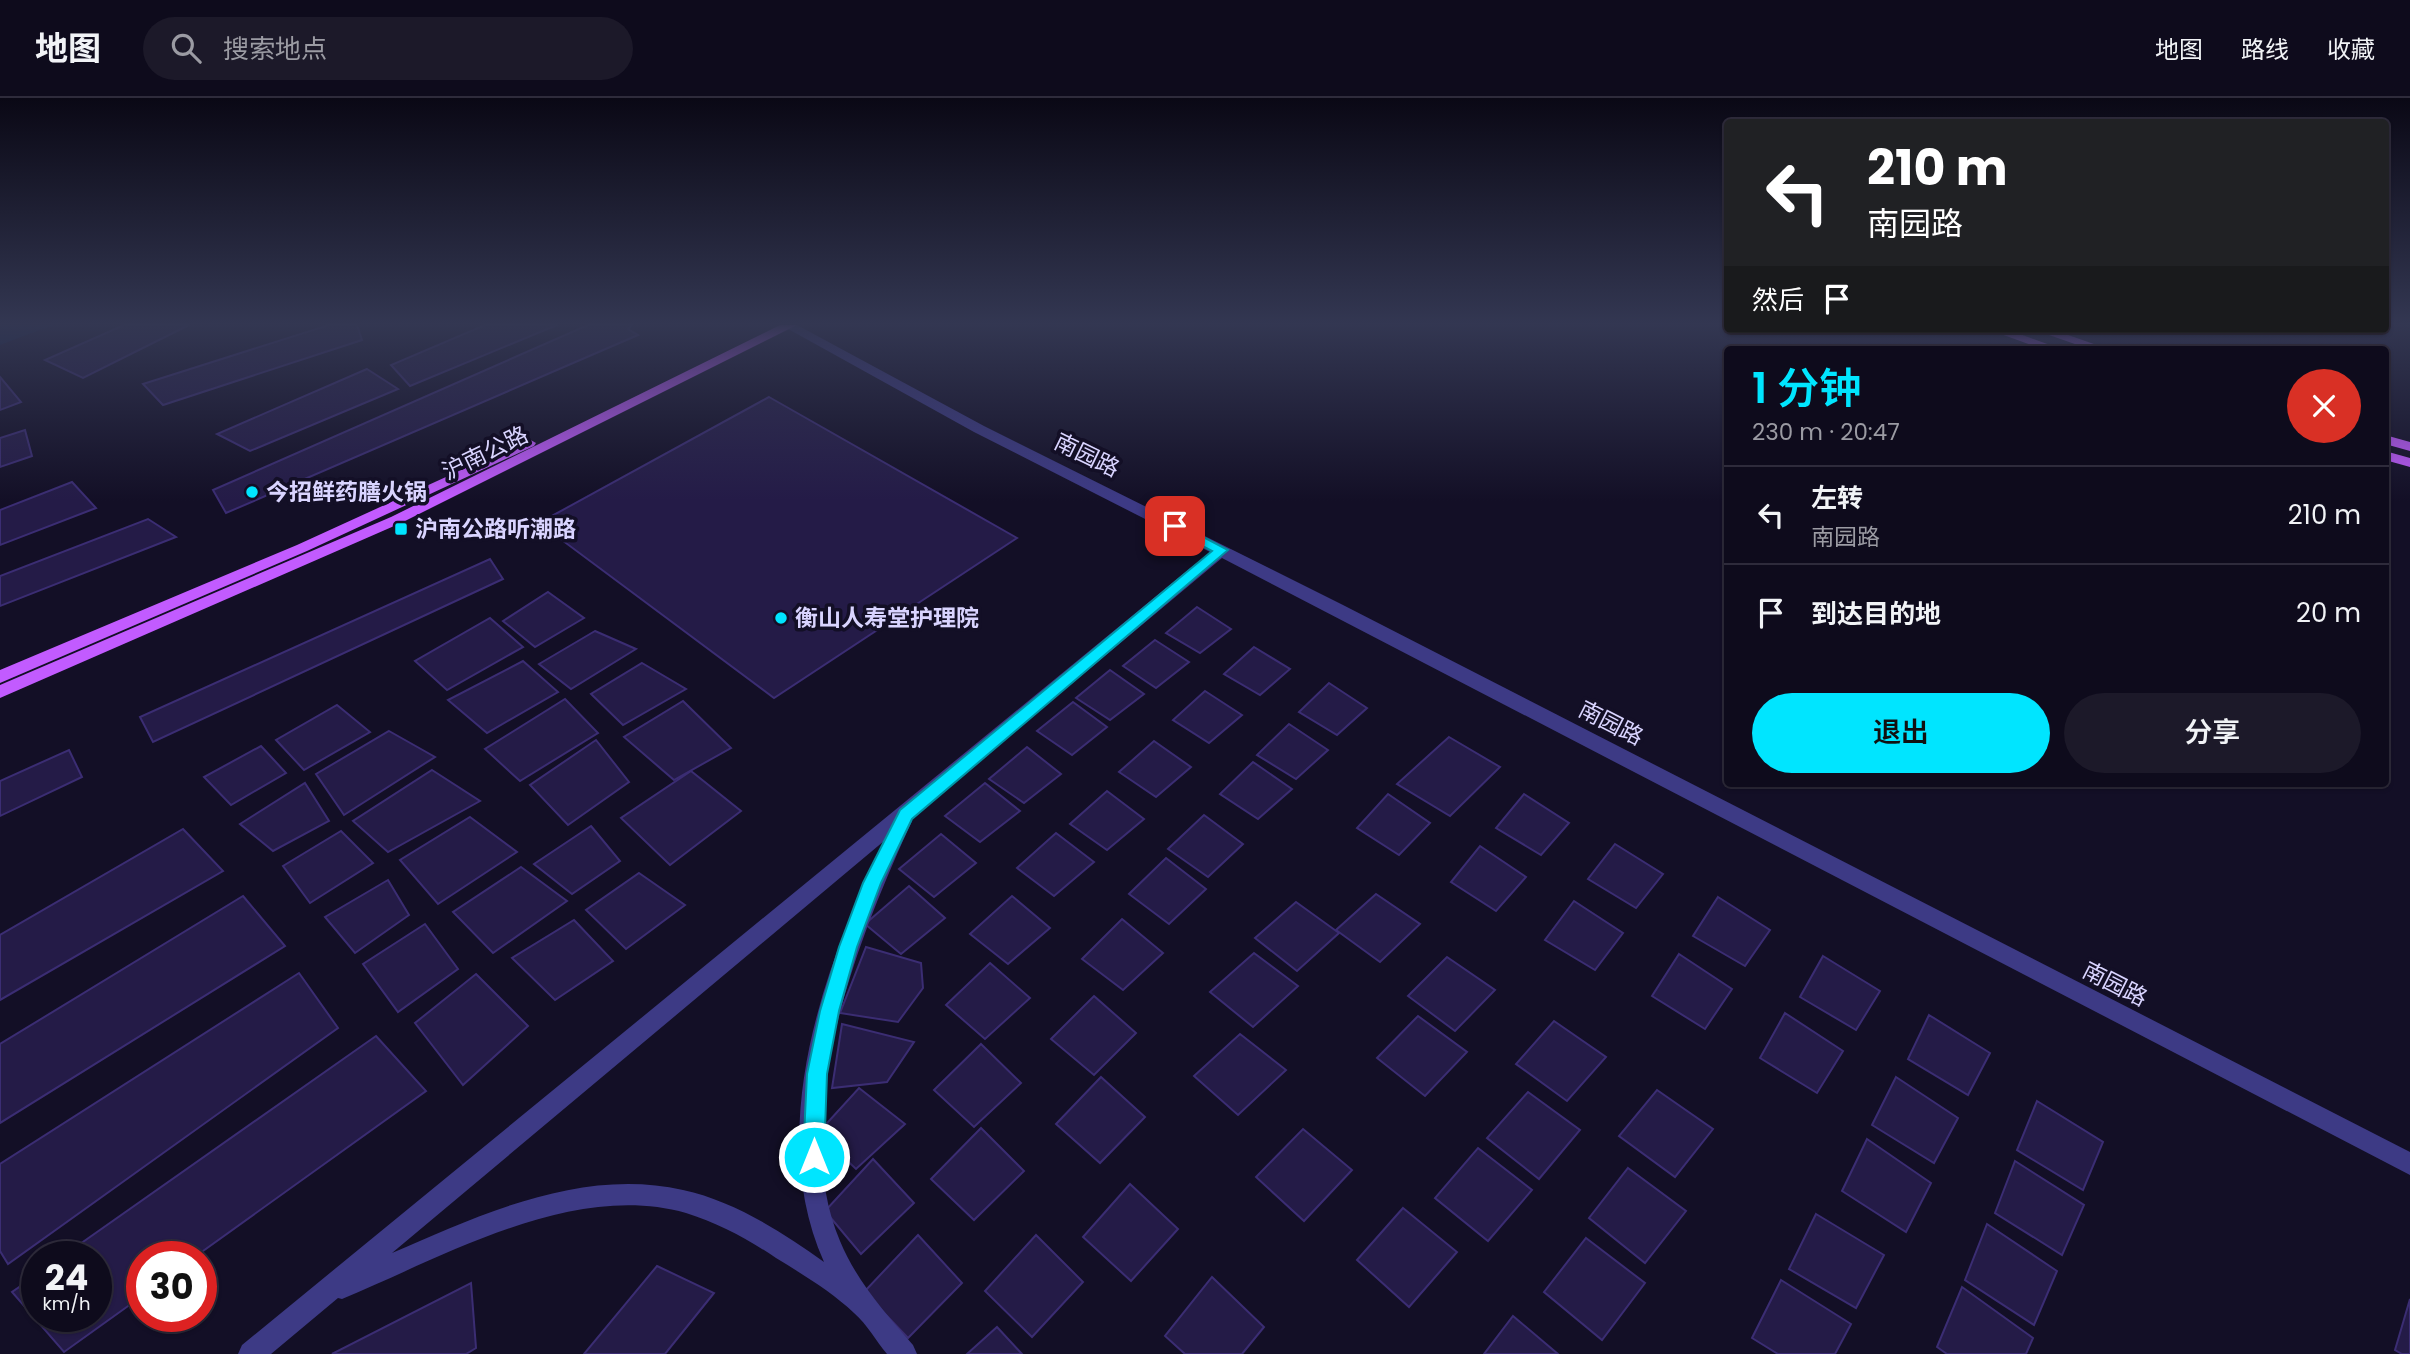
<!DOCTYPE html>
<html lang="zh">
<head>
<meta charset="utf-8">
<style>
  :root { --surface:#0e0b1c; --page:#1c1929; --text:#f1f3f6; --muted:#9b9ba3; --line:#2e2b3b; --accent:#00e5ff }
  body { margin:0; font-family:Poppins,"Noto Sans SC",sans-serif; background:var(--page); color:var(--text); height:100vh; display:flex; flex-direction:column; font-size:26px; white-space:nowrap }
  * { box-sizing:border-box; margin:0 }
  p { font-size:23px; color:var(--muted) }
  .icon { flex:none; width:38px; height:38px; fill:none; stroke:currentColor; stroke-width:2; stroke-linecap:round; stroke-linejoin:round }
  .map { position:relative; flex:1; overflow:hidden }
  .drawer { position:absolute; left:1724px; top:248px; width:665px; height:441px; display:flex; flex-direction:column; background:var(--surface); border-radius:7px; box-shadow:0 2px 5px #0004,0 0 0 2px var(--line) }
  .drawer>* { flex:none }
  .top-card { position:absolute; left:1724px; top:21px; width:665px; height:214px; border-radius:7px; box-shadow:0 2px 5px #0004,0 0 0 2px var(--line); background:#202124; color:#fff; overflow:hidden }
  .speed { position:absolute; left:21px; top:1143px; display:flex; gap:14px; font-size:35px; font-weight:700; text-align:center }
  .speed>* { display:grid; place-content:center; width:91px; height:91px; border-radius:50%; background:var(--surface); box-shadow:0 2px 5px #0004,0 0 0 2px var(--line); line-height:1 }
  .speed small { font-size:18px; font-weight:400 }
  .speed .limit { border:10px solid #d22; background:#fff; color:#111 }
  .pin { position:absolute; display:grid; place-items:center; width:60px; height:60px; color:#fff; margin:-30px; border-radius:14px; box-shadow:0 4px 10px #0006 }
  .me { position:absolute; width:77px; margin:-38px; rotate:0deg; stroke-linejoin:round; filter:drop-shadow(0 0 5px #0008) }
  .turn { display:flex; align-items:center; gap:24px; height:147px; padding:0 28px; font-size:32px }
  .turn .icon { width:91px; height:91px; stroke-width:2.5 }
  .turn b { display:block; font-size:49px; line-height:60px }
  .then { display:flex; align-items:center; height:66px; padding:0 28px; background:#0003; gap:14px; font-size:26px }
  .round { display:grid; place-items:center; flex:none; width:74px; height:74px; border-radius:37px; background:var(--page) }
  .summary { display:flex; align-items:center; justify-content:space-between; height:119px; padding:0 28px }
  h1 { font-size:42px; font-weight:600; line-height:52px; color:var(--accent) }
  .cta { display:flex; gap:14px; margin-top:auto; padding:14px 28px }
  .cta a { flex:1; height:80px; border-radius:42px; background:var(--accent); color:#111; font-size:28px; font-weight:600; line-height:80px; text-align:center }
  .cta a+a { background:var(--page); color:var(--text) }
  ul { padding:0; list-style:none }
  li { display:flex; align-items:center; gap:21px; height:98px; padding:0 28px; border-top:2px solid var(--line) }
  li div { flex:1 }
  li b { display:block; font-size:26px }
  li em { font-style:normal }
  header { display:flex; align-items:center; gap:42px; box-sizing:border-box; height:98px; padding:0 35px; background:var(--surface); border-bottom:2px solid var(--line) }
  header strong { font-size:33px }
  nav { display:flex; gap:38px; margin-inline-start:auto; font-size:24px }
  .search { width:490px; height:63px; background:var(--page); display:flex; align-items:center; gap:18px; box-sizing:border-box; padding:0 24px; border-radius:38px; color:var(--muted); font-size:26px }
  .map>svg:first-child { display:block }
  .water { fill:#0a1f44 }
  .building { fill:#241b47; stroke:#3b2d73; stroke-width:2 }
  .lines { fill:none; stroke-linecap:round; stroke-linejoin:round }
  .minor { fill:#3d3a85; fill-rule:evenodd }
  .major { fill:#c25bff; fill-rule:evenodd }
  .route { fill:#00e5ff; stroke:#0095a6; stroke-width:2 }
  .poi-dot { fill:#00e5ff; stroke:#130f26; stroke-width:2.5 }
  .labels { text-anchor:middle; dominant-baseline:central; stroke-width:7; stroke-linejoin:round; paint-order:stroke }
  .street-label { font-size:23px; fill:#d9d4ff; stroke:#130f26 }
  .poi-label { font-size:23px; font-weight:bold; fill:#d9d4ff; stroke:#130f26; text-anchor:start }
</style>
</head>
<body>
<header>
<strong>地图</strong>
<div class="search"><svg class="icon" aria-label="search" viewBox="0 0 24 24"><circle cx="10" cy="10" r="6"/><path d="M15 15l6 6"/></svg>搜索地点</div>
<nav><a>地图</a><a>路线</a><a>收藏</a></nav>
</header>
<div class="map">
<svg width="2410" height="1256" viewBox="0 0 2410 1256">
  <rect width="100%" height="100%" fill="#130f26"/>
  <polygon class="water" points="0,227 53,227 0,247"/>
  <g class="building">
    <polygon points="124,227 189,227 83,280 45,262"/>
    <polygon points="329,227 357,227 362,242 163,307 143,286"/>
    <polygon points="485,227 557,227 410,288 391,267"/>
    <polygon points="588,227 632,227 628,231 638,237 226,415 213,392"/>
    <polygon points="367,271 398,291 250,353 217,336"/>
    <polygon points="0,279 21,304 0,312"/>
    <polygon points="769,299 1017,440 774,600 539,425"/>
    <polygon points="25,332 32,358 0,369 0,340"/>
    <polygon points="72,384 96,410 0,447 0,412"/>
    <polygon points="148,421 176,439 0,508 0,478"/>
    <polygon points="490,461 503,481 153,644 140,619"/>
    <polygon points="548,494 584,520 535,549 503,523"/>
    <polygon points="1197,509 1231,531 1200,555 1166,535"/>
    <polygon points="490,520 523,549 447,592 415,563"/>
    <polygon points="595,533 636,551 571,591 539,566"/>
    <polygon points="1155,542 1189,564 1156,590 1123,568"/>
    <polygon points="1254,549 1290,571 1260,597 1224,576"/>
    <polygon points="523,563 558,594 487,635 448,602"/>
    <polygon points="642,565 686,591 623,627 591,596"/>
    <polygon points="1110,572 1144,596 1110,622 1076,600"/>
    <polygon points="1329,585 1367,610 1337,637 1299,614"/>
    <polygon points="1205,593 1242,617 1209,645 1173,622"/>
    <polygon points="565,601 598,635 520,683 485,651"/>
    <polygon points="683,603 731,650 674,682 624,639"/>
    <polygon points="1073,604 1107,629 1072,657 1037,633"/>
    <polygon points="337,607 370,634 304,672 276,642"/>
    <polygon points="1289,626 1328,652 1296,681 1257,657"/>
    <polygon points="389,633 435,659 344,717 316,676"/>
    <polygon points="1449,639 1500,669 1450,718 1397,686"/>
    <polygon points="596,642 629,684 568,727 530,687"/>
    <polygon points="1154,643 1191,669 1156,699 1119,674"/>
    <polygon points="261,648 286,675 231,707 204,679"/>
    <polygon points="1027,649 1061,676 1024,705 989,681"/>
    <polygon points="69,652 82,679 0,718 0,683"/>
    <polygon points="1253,664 1292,691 1258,721 1220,696"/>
    <polygon points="432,672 480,703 388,754 353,723"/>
    <polygon points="691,673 741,713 670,767 621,720"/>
    <polygon points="305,685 329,723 273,753 240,726"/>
    <polygon points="985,685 1020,713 980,744 945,718"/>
    <polygon points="1107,693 1144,721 1107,752 1070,726"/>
    <polygon points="1388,696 1430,725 1399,757 1357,730"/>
    <polygon points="1524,696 1569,725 1541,757 1496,730"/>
    <polygon points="1204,717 1243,746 1208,779 1168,751"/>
    <polygon points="470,719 517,754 438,806 400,762"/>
    <polygon points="591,728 620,763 572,796 534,766"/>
    <polygon points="183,731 223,773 0,902 0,837"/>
    <polygon points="341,733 373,765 310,805 283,768"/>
    <polygon points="1056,735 1094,764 1054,798 1017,770"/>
    <polygon points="941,736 976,765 934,799 899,771"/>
    <polygon points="1615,746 1663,776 1636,810 1588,781"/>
    <polygon points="1480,748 1526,779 1496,813 1451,784"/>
    <polygon points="1166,760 1206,791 1169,826 1129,796"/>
    <polygon points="521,769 567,803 493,855 453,814"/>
    <polygon points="639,775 685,807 626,851 586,812"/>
    <polygon points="388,782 409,817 355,855 325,819"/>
    <polygon points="909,788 945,820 901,856 865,826"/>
    <polygon points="1376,796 1420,826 1380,864 1336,832"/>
    <polygon points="243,798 285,848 0,1025 0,946"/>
    <polygon points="1012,798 1050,830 1008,866 970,836"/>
    <polygon points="1718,799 1770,832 1745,868 1693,838"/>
    <polygon points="1574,803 1623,835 1595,872 1545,842"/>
    <polygon points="1296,804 1339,835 1297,873 1255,840"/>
    <polygon points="1122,821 1163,855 1123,892 1082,861"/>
    <polygon points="574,822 613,863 555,902 512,860"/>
    <polygon points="425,826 458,871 398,914 363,866"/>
    <polygon points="866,849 921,865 923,890 898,924 840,915"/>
    <polygon points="1254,855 1298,888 1253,929 1210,894"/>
    <polygon points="1679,856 1732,891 1705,931 1652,898"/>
    <polygon points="1823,858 1880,893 1856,932 1800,899"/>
    <polygon points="1447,859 1495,892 1455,933 1408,898"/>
    <polygon points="990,865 1030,900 985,941 946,907"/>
    <polygon points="299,875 338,930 8,1166 0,1153 0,1066"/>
    <polygon points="476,876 528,928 463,987 415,925"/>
    <polygon points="1094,898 1136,935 1094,977 1051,941"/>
    <polygon points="1785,915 1843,953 1817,995 1760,960"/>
    <polygon points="1929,917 1990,955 1968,997 1908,961"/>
    <polygon points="1418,918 1467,954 1425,998 1377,960"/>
    <polygon points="1554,923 1606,959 1567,1003 1516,966"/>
    <polygon points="842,926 914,944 887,984 832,990"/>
    <polygon points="1240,936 1286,972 1238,1017 1194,978"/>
    <polygon points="376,938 426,993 196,1158 142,1158 142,1198 64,1254 12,1194 37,1177 37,1218 96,1218 96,1158 63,1158"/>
    <polygon points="981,946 1021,985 974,1029 934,992"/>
    <polygon points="1101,979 1145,1019 1100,1065 1056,1026"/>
    <polygon points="1896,979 1958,1020 1934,1065 1872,1027"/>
    <polygon points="859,990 905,1026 856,1071 818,1035"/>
    <polygon points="1657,992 1713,1031 1675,1079 1619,1038"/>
    <polygon points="1528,994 1580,1032 1539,1081 1487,1040"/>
    <polygon points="2037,1003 2103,1044 2083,1092 2017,1052"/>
    <polygon points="981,1030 1024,1073 974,1122 931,1081"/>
    <polygon points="1303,1031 1352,1072 1304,1123 1256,1079"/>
    <polygon points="1867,1041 1931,1085 1906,1134 1842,1093"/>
    <polygon points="1478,1050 1532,1092 1488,1143 1435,1100"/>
    <polygon points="873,1061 914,1105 861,1156 825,1113"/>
    <polygon points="2015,1063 2084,1107 2062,1157 1995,1115"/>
    <polygon points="1628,1070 1686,1113 1645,1165 1589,1120"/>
    <polygon points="1130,1086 1178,1131 1131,1183 1083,1139"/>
    <polygon points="1403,1110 1457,1154 1409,1209 1357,1162"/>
    <polygon points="1816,1116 1884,1157 1856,1210 1789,1171"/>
    <polygon points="1987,1126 2057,1173 2034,1227 1965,1182"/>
    <polygon points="918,1137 962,1185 908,1240 864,1194"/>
    <polygon points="1036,1137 1083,1184 1032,1239 985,1193"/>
    <polygon points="1586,1140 1645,1185 1602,1242 1544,1194"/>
    <polygon points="657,1168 714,1195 665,1256 584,1256"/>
    <polygon points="1212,1179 1264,1229 1242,1256 1185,1256 1165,1238"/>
    <polygon points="1781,1182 1851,1226 1835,1256 1778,1256 1752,1240"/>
    <polygon points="471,1185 476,1250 466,1256 332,1256"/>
    <polygon points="1962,1189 2033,1240 2026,1256 1947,1256 1937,1249"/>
    <polygon points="2410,1201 2410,1256 2402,1256 2395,1252"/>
    <polygon points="1513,1218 1558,1256 1484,1256"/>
    <polygon points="997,1229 1022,1256 967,1256"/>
  </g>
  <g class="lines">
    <path class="minor" d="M781,227h16l187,101 359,179 1067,547v23l-1188,-617 -311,260 1,3c-53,115 -125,295 -72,420 16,39 45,72 73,104l4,9h-30c-11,-13 -20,-30 -33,-41 -22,-21 -52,-39 -78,-55 -28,-19 -58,-35 -90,-45 -114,-32 -242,44 -344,86l-4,-1 -67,56h-33l4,-9 968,-793 -236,-120zM884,743c-59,124 -120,286 -60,421 -42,-30 -90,-61 -141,-72 -100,-23 -202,24 -291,63z"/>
    <g class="major">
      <polygon points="780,227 797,227 401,425 0,600 0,587 391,419"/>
      <polygon points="1987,231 2006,231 2064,252 2045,252"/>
      <polygon points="2032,231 2051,231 2111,252 2092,252"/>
      <polygon points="2385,337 2410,344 2410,353 2385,346"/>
      <polygon points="529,341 536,345 534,348 307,453 0,585 0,572 297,447"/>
      <polygon points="2385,353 2410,360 2410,369 2385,362"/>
    </g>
  </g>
  <linearGradient id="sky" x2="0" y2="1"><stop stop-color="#0a0815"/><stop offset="0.56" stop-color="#333752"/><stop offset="1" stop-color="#333752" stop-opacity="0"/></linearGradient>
  <rect width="2410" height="403" fill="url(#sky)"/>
  <polygon class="route" points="1175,424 1228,452 912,721 881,785 857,849 839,913 827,976 824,1059 821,1066 814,1069 806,1066 803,1059 807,976 820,913 839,849 863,785 900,712 1212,453 1170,431 1168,428"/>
  <g class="poi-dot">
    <circle cx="252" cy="394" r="7"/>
    <rect x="394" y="424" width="14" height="14" rx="3.5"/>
    <circle cx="781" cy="520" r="7"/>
  </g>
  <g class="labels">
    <g class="street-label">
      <text transform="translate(485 355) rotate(-26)">沪南公路</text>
      <text transform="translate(1087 357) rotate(26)">南园路</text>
      <text transform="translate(1611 625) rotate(27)">南园路</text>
      <text transform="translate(2115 886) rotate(27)">南园路</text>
    </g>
    <g class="poi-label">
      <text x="266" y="394">今招鲜药膳火锅</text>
      <text x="415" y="431">沪南公路听潮路</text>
      <text x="795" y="520">衡山人寿堂护理院</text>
    </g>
  </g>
</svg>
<div class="speed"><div>24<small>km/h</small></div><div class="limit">30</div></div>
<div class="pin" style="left:1175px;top:428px;background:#d93025"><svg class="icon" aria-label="arrive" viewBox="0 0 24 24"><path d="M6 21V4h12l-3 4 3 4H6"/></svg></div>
<svg class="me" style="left:814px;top:1059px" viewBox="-20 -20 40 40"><circle r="17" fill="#00e5ff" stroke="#fff" stroke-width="3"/><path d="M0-11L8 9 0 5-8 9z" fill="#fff"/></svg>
<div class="top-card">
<div class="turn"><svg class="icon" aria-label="left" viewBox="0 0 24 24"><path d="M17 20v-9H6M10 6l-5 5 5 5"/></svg><div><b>210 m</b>南园路</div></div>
<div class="then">然后<svg class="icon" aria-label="arrive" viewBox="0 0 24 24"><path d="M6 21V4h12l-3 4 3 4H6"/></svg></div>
</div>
<section class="drawer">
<div class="summary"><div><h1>1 分钟</h1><p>230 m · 20:47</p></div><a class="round" style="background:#d93025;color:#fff"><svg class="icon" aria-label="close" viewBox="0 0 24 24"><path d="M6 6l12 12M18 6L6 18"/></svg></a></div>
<ul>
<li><svg class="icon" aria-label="left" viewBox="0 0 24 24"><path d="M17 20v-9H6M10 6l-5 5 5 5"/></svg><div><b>左转</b><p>南园路</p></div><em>210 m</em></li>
<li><svg class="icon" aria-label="arrive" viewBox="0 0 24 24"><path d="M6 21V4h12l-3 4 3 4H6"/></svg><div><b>到达目的地</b></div><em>20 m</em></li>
</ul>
<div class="cta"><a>退出</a><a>分享</a></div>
</section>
</div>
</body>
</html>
